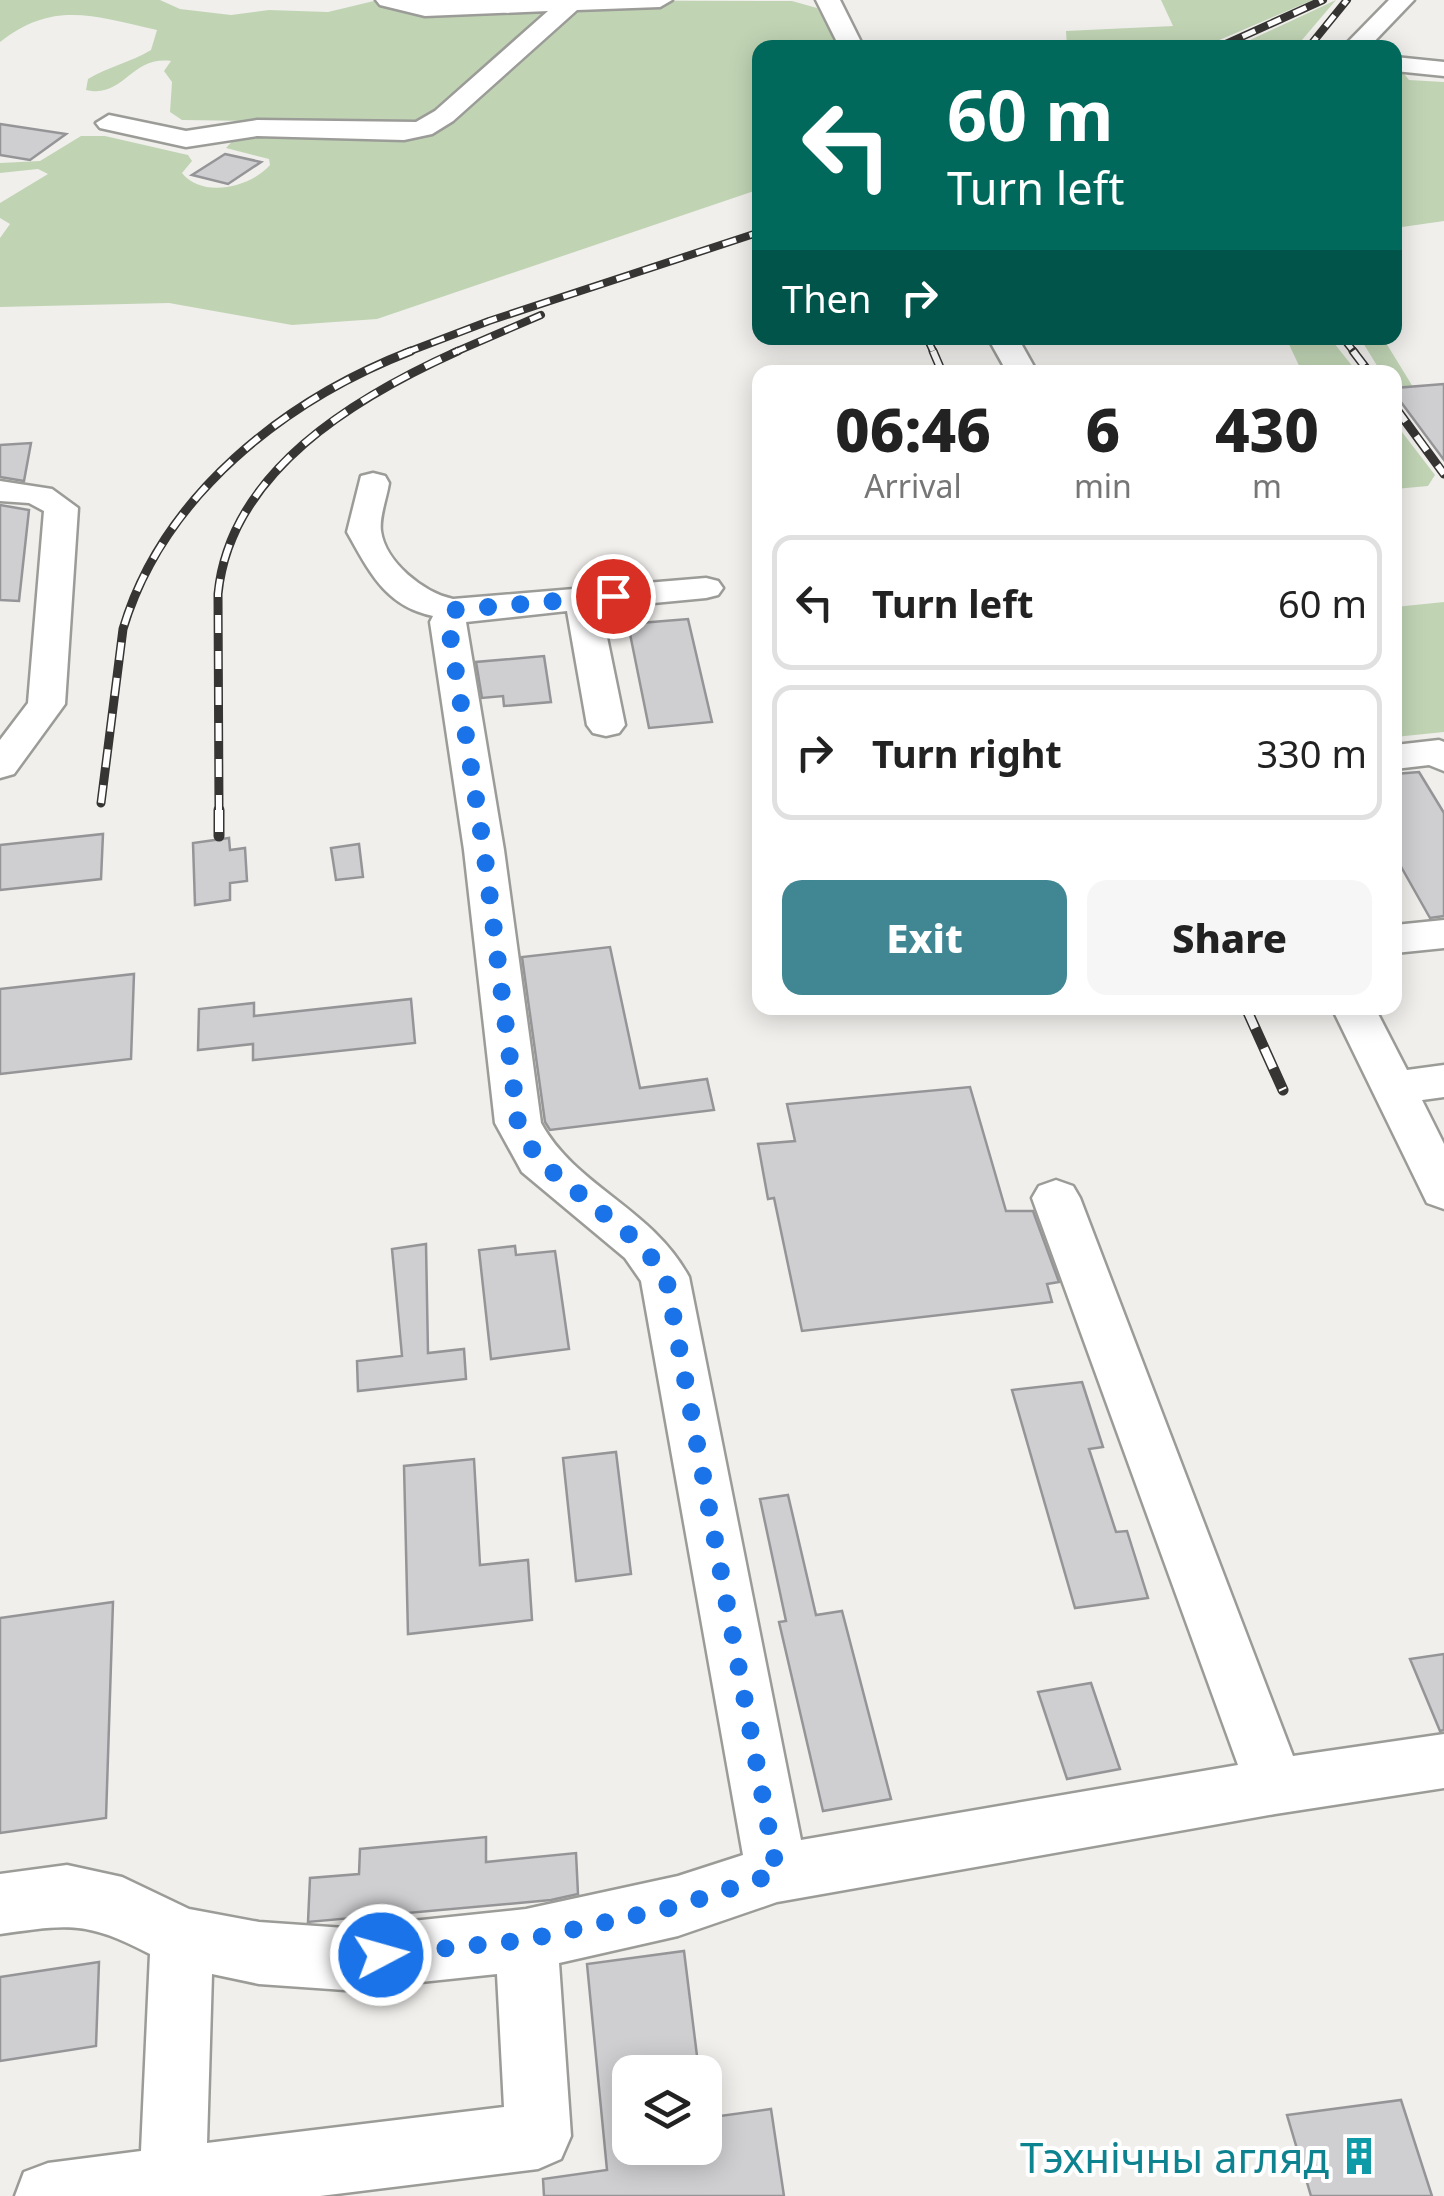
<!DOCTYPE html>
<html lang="en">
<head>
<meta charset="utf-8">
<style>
  :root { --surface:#fff; --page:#f6f6f6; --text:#222; --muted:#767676; --line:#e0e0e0; --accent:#418793 }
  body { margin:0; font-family:"Noto Sans",sans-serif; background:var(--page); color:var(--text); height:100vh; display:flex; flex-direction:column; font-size:38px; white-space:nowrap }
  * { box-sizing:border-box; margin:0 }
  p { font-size:32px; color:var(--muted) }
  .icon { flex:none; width:55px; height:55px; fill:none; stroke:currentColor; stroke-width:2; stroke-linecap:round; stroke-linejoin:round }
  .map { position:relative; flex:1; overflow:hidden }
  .drawer { position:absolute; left:752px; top:365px; width:650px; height:650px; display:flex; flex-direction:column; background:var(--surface); border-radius:20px; box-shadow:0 5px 25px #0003 }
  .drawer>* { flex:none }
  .hud { position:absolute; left:752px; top:40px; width:650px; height:305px; border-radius:20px; box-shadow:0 5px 25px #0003; background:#00695c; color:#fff; overflow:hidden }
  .tools { position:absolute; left:612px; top:2055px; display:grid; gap:20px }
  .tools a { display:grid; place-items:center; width:110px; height:110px; border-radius:20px; background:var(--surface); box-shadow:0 5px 25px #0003; font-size:50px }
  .pin { position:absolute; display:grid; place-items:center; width:85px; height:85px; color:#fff; margin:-42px; border:5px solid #fff; border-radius:50%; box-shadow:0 2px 10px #0007 }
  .me { position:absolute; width:110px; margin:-55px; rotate:84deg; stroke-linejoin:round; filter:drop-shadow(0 0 8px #0008) }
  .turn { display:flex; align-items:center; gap:35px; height:210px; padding:0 30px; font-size:45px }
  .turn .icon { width:130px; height:130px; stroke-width:2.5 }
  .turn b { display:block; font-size:70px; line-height:85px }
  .then { display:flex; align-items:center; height:95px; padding:0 30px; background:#0003; gap:20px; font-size:38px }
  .eta { display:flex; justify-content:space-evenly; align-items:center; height:170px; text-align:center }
  .eta b { font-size:60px; font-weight:800; line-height:70px }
  .primary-button { display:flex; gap:20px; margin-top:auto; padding:20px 30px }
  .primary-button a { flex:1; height:115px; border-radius:20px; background:var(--accent); color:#fff; font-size:40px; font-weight:800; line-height:115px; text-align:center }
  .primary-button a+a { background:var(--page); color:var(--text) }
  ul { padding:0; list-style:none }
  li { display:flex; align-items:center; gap:30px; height:135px; margin:0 20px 15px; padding:0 10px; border:5px solid var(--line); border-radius:20px }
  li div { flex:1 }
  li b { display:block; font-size:38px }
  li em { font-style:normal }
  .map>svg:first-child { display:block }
  .green { fill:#c0d4b4 }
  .building { fill:#cfcfd2; stroke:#959598; stroke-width:2.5 }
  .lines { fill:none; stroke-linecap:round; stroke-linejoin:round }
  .minor-casing { stroke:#9b9b98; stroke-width:5 }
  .minor { fill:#fff; fill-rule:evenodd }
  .rail-far2-casing { stroke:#363533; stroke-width:8 }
  .rail-far1-casing { stroke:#363533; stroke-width:9 }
  .rail-casing { stroke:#363533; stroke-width:11 }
  .rail-far2 { stroke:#fff; stroke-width:5; stroke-dasharray:14; stroke-linecap:butt }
  .rail-far1 { stroke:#fff; stroke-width:6; stroke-dasharray:18; stroke-linecap:butt }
  .rail { stroke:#fff; stroke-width:8; stroke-dasharray:22; stroke-linecap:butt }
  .route { stroke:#1a73e8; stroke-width:18; stroke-dasharray:0 32.4 }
  .labels { text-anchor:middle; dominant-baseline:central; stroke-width:8; stroke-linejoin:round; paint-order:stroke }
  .near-culture-label { font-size:42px; fill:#0d838f; stroke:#fff; text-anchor:end }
</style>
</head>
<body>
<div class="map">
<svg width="1444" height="2196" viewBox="0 0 1444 2196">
  <rect width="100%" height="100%" fill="#f0efec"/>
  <g class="green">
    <path d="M0,0h160l20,9 51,6 38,-5 59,2 50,-12 414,1 25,7 22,39 -79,1v141l-383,130 -85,6 -123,-22 -169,4v-69l10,-14 -10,-6v-15l48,-29 -10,-5 -38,4v-10l40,-2 41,-25h24l83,19 4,6 -10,12c21,26 69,14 88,-8l-1,-6 -43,-11 25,-27 -69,-1 -12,-8 2,-30 -8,-11 7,-10c-41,-5 -47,38 -85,29l2,-11c20,-12 43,-17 63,-29l6,-20c-64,-14 -103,-30 -157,12z"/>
    <polygon points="1161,0 1313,0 1203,47 1067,47 1066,31 1173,26"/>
    <polygon points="1336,0 1296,47 1235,47"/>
    <polygon points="1395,70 1401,70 1409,80 1444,82 1444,221 1395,228"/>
    <polygon points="1286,338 1330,338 1357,372 1302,372"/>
    <polygon points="1360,338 1383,338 1413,387 1395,388 1395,372 1381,372"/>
    <polygon points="1395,423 1435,475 1428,486 1395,489"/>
    <polygon points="1444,602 1444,732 1395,737 1395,607"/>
  </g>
  <g class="building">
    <polygon points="0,124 66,134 30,160 0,155"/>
    <polygon points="225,154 261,162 228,184 192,175"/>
    <polygon points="1444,384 1444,460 1395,394 1395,388"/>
    <polygon points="31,443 24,481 0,477 0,445"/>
    <polygon points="0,505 29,510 19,601 0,600"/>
    <polygon points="688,619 712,722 649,728 628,624"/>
    <polygon points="544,656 551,702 504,706 503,696 482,698 476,662"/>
    <polygon points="1419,772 1444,813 1444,916 1430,918 1395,856 1395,774"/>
    <polygon points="103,834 101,879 0,890 0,845"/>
    <polygon points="229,838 230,850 245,848 247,881 230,883 230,900 195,905 193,843"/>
    <polygon points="359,844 363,877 336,880 331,848"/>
    <polygon points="610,947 640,1088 707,1079 714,1110 550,1130 545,1122 522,957"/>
    <polygon points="134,974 131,1059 0,1074 0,989"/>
    <polygon points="411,999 415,1043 253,1060 253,1044 198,1050 199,1009 254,1003 254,1016"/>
    <polygon points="970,1087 1006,1211 1033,1211 1059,1282 1047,1284 1052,1302 802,1331 774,1198 768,1199 758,1144 795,1141 787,1104"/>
    <polygon points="426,1244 428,1353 464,1349 466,1379 358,1391 357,1361 402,1356 392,1249"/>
    <polygon points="515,1246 516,1255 555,1251 569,1349 491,1359 479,1250"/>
    <polygon points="1082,1382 1103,1447 1089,1449 1116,1532 1127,1531 1148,1598 1075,1608 1012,1390"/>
    <polygon points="616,1452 631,1574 576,1581 563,1458"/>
    <polygon points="474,1459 480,1565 528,1560 532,1620 408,1634 404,1466"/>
    <polygon points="788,1495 816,1615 842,1611 891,1799 823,1811 779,1622 786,1621 760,1499"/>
    <polygon points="113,1602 106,1818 0,1833 0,1618"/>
    <polygon points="1444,1654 1444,1730 1440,1731 1410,1659"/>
    <polygon points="1091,1683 1120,1769 1067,1779 1038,1692"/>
    <polygon points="486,1837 486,1862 576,1853 578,1894 551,1900 308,1922 310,1878 359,1874 360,1849"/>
    <polygon points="684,1951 699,2072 630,2072 630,2148 705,2148 705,2118 771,2109 784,2196 544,2196 543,2179 607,2170 587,1964"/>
    <polygon points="99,1962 96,2046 0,2061 0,1977"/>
    <polygon points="1401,2100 1432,2196 1311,2196 1287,2115"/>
  </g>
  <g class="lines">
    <g class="minor-casing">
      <g id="minor">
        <polygon points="376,0 672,0 660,7 577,10 453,121 432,134 404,140 257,136 186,147 100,128 96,123 109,115 186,131 257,120 416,122 435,111 548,11 425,16 380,5"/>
        <polygon points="816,0 840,0 864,48 840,48"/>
        <polygon points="1389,0 1414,0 1368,48 1342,48"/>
        <polygon points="1395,57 1444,62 1444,76 1395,71"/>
        <polygon points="988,338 1018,338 1037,372 1007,372"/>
        <path d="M373,473l12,3 4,7c-2,14 -10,34 -8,48 4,31 43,62 72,68l253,-21 12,3 5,7 -5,7 -12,3 -105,10 24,117 -6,8 -13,3 -13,-3 -6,-8 -20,-114 -101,11 38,228 37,273c35,64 111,85 148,154l112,563 437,-75 -206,-567 7,-12 17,-6 17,6 7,12 213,558 151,-22v54l-169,26 -498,88 -99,34 -119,27 12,173 -10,23 -23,10 -218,27h-305l9,-24 24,-9 93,-12 9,-197c-63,-33 -81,-30 -150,-20v-60l67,-9 55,12 67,32 70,13 86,6 181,-19 152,-33 65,-21 -102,-574 -16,-23 -103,-86 -27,-49 -31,-273 -34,-228 3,-6c-48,-10 -64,-45 -86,-84l14,-56zM212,1974l47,10 86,6 152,-16 7,133 -297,36z"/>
        <polygon points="0,481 52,489 78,508 65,704 14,774 0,778 0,740 28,703 44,511 29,503 0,501"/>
        <polygon points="1439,740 1444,742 1444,771 1429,765 1395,769 1395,745"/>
        <polygon points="1444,920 1444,948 1395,953 1395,925"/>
        <polygon points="1332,1008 1375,1008 1407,1070 1444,1065 1444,1097 1422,1100 1444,1144 1444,1209 1427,1203"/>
      </g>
    </g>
    <use href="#minor" class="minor"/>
    <g class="rail-far2-casing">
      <g id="rail-far2">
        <polyline points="1217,48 1323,0"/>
        <polyline points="1308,48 1347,0"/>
        <polyline points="927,338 934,353"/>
        <polyline points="1343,338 1355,353"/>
        <polyline points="405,353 489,321 760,232"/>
        <polyline points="453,353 541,315"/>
      </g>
    </g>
    <g class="rail-far1-casing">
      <g id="rail-far1">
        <polyline points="933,351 942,372"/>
        <polyline points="1353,351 1369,372"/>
        <polyline points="1395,407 1444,474"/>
        <path d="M101,803l22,-174c40,-134 162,-229 288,-278"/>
        <path d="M219,813l-1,-219c12,-123 138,-197 240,-243"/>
      </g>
    </g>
    <g class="rail-casing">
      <g id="rail">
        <polyline points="219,810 219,836"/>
        <polyline points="1246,1008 1283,1090"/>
      </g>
    </g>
    <use href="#rail-far2" class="rail-far2"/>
    <use href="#rail-far1" class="rail-far1"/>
    <use href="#rail" class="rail"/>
  </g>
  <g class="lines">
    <polyline class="route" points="381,1955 526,1940 678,1906 777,1873 666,1277 642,1245 538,1160 518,1123 484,850 448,622 454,610 613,596"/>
  </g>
  <defs>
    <g id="building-bare" transform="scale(3)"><path d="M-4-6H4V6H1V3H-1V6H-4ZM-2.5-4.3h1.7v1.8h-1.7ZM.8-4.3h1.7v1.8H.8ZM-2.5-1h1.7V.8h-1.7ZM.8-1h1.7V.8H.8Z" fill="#0f9aa8" stroke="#fff" stroke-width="2.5" paint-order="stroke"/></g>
  </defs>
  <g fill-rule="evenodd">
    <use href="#building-bare" x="1359" y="2156"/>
  </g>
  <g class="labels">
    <g class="near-culture-label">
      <text x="1329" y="2156">Тэхнічны агляд</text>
    </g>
  </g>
</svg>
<div class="tools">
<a><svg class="icon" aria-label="layers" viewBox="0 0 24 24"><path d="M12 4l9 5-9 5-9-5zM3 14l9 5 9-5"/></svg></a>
</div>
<div class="pin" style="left:613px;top:596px;background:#d93025"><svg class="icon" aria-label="arrive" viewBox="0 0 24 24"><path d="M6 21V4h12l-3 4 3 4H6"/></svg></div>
<svg class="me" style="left:381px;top:1955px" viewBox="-20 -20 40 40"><circle r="17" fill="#1a73e8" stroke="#fff" stroke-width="3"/><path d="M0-11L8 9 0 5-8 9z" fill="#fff"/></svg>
<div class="hud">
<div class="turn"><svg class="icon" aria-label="left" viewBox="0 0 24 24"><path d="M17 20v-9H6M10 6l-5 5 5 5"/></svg><div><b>60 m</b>Turn left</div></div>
<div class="then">Then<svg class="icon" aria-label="right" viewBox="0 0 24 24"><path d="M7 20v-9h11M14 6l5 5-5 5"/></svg></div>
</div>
<section class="drawer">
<div class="eta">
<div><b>06:46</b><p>Arrival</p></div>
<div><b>6</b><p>min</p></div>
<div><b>430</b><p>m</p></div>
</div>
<ul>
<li><svg class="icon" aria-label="left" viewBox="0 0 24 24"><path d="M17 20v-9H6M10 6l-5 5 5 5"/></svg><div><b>Turn left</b></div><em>60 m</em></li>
<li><svg class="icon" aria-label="right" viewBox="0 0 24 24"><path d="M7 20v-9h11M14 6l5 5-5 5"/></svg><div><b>Turn right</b></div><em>330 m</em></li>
</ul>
<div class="primary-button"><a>Exit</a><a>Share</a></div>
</section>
</div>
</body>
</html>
